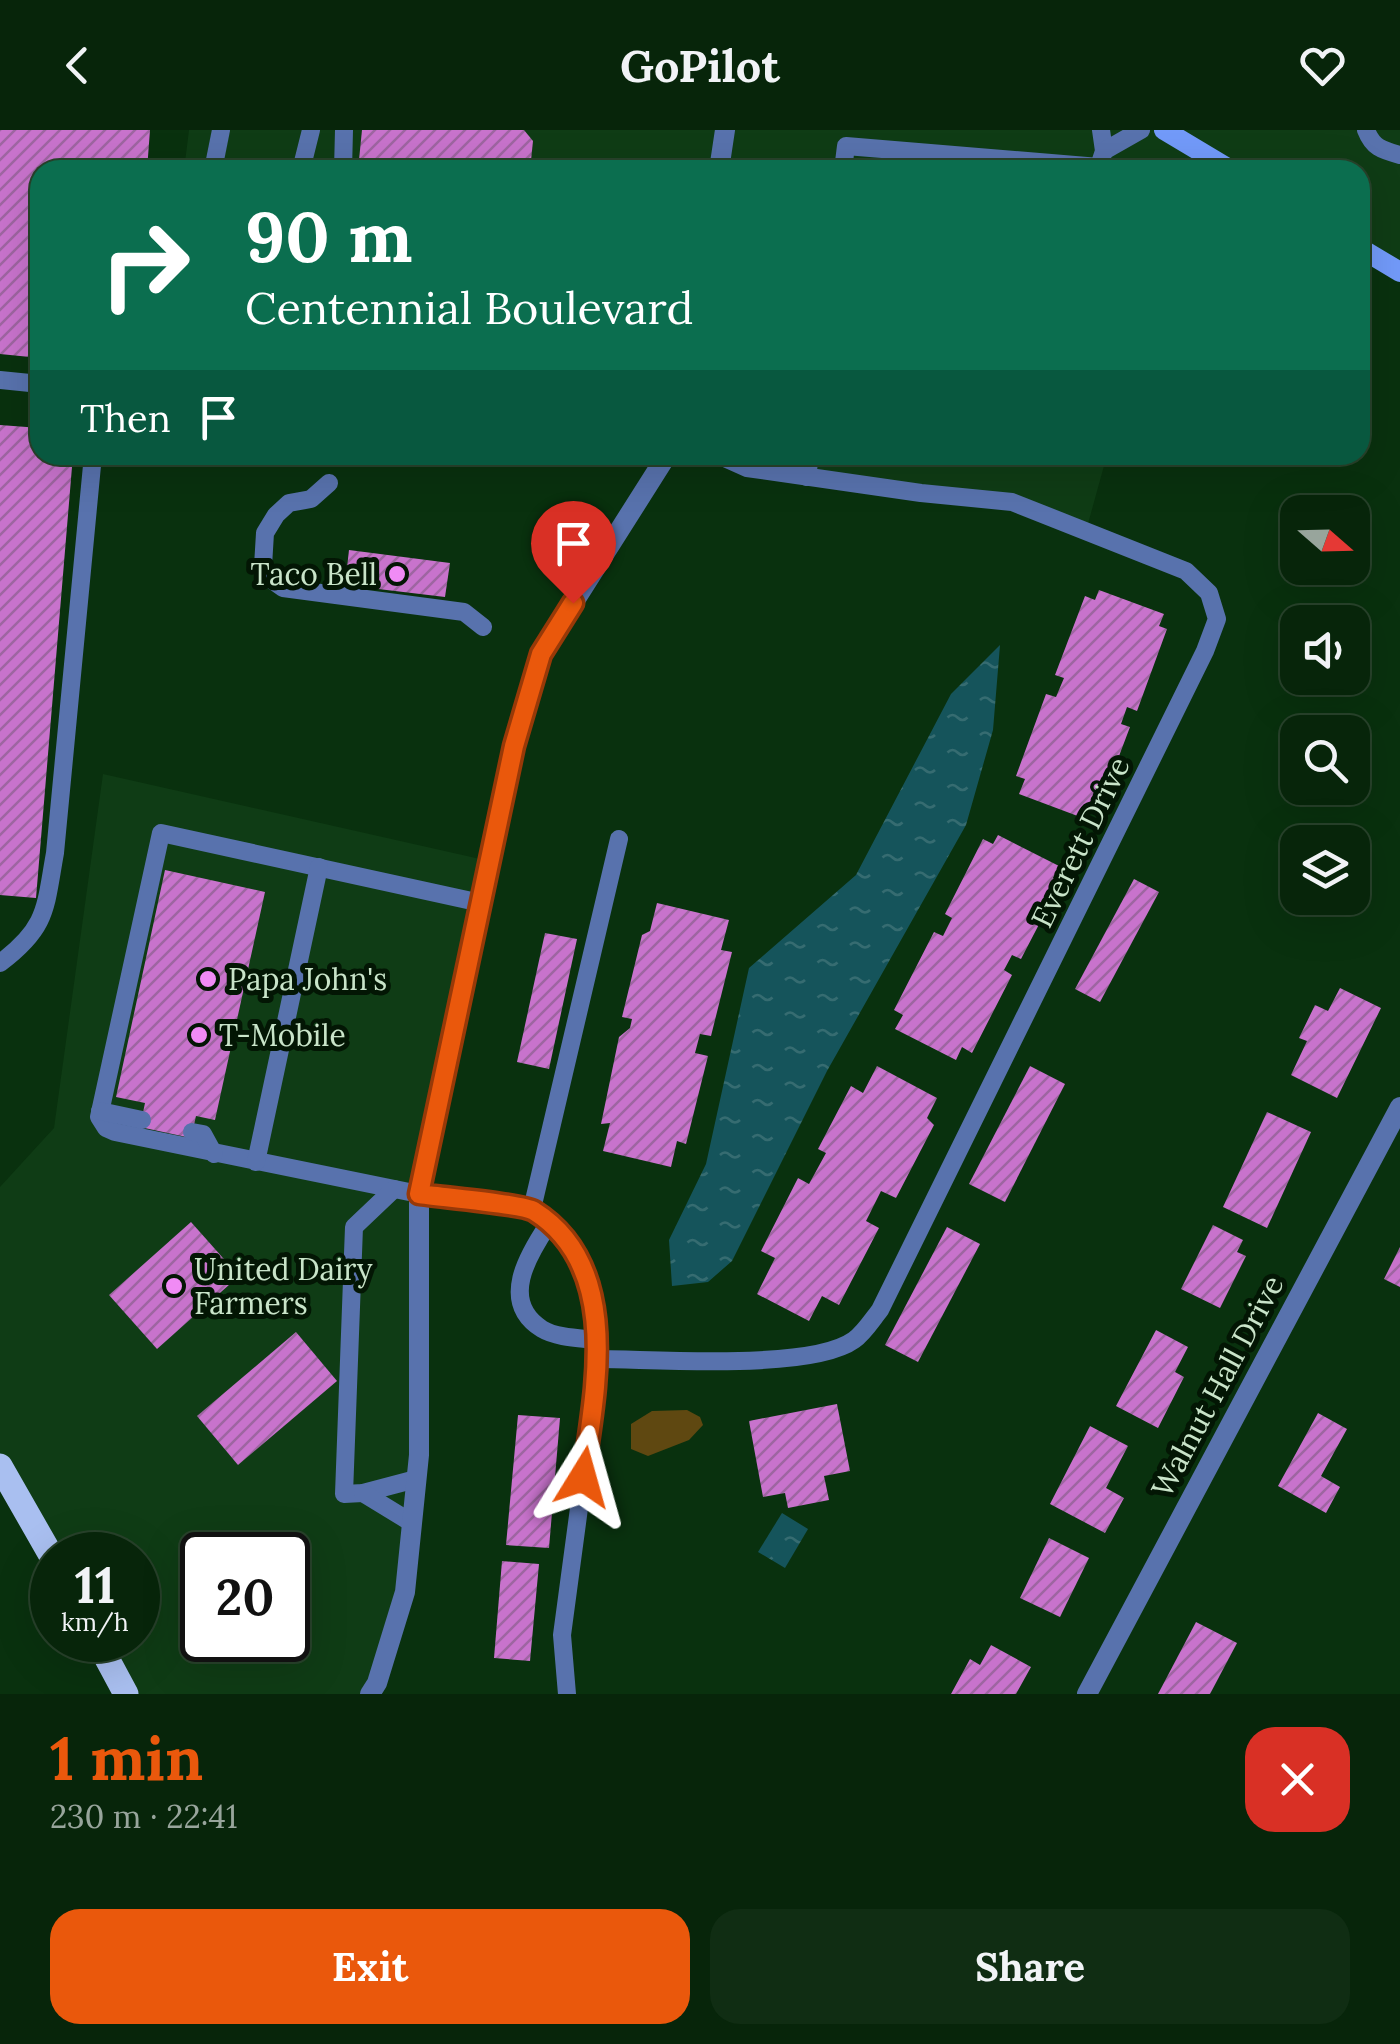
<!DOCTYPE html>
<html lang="en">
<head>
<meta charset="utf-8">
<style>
  :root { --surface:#07250a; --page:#102d13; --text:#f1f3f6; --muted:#98a59c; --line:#28422b; --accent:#ea580c }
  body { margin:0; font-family:Lora,serif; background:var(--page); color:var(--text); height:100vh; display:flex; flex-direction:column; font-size:38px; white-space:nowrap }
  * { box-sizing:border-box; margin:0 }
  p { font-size:32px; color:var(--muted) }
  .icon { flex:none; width:55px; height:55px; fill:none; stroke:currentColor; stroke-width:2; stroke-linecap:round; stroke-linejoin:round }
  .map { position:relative; height:1564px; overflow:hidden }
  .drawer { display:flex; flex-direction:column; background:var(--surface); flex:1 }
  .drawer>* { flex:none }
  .top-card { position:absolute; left:30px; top:30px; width:1340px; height:305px; border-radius:30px; box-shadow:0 10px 40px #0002,0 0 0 2px var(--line); background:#0b6e4f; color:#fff; overflow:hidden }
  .needle { width:65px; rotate:110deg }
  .fabs { position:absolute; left:1280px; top:365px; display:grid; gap:20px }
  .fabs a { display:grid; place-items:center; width:90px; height:90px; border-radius:20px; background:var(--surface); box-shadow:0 10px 40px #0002,0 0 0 2px var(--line); font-size:50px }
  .speed { position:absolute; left:30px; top:1402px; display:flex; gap:20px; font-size:50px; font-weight:700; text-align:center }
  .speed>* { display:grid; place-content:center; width:130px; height:130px; border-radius:50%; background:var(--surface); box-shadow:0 10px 40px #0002,0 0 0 2px var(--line); line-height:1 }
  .speed small { font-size:25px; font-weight:400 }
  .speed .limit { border:5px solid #111; border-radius:15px; background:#fff; color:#111 }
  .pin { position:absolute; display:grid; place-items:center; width:85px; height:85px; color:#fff; margin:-102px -42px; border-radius:50% 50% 50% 0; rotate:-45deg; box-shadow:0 0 10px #0007 }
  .pin .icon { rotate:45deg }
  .me { position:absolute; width:110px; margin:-55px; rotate:8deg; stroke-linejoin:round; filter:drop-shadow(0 0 8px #0008) }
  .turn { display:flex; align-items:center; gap:35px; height:210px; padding:0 50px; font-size:45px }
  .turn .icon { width:130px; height:130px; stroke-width:2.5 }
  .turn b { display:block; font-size:70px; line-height:85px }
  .then { display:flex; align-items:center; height:95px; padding:0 50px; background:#0003; gap:20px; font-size:38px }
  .round { display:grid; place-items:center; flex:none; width:105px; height:105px; border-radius:30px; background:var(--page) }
  .head { display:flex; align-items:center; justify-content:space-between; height:170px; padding:0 50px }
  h1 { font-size:60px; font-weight:700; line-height:75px; color:var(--accent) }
  .cta { display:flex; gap:20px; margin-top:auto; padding:20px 50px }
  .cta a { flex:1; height:115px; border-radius:30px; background:var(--accent); color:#fff; font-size:40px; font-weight:700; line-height:115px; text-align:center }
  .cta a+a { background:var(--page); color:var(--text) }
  header { display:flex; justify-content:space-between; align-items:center; height:130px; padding:0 50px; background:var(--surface); font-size:45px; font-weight:700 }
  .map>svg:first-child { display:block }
  .built { fill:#0f3c15; fill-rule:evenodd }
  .green { fill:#5f4811 }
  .water { fill:url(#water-ripples) }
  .building { fill:url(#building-hatch) }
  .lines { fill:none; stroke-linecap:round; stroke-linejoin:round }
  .lane { stroke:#5872ad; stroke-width:18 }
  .street { stroke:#5872ad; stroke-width:20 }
  .secondary { stroke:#729af9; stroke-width:20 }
  .primary { stroke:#a9bff0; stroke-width:25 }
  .route-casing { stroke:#983908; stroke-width:25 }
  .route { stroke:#ea580c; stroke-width:18 }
  .poi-dot { fill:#f08bf5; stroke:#031604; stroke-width:4 }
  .labels { text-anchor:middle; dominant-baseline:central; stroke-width:10; stroke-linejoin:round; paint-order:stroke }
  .poi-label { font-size:30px; fill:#c9e4c9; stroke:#031604; text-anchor:start }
  .street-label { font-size:30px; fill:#c9e4c9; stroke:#031604 }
</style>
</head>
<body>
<header><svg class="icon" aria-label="back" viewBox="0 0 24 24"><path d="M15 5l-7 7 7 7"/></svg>GoPilot<svg class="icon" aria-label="heart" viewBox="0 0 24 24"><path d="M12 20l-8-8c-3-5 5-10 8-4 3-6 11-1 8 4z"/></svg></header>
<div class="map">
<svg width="1400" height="1564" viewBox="0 0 1400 1564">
  <defs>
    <pattern id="water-ripples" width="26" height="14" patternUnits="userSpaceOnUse" patternTransform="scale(2.5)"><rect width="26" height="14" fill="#15545b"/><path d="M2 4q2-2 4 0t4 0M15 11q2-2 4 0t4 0" fill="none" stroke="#366c71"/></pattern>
    <pattern id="building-hatch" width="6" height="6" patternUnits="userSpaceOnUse" patternTransform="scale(2.5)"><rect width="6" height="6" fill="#c873cc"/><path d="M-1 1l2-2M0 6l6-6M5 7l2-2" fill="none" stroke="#9e65a1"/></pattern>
  </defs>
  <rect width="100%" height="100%" fill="#09310e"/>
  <g class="built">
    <polygon points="189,0 1400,0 1400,142 1360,118 1360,40 1231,40 1193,19 1187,40 184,40"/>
    <polygon points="718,325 1107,325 1086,401 1012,372"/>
    <path d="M103,644l386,87 -70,333 -14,398 -35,102h-244l-29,-54h41v-85h-86l-52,-89v-279l54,-59zM202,1425h86v85h-86z"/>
  </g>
  <polygon class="green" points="687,1280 700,1287 703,1295 689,1310 648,1326 631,1319 631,1294 652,1281"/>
  <g class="water">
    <polygon points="1000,515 993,600 966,695 827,941 732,1131 708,1152 672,1156 669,1110 706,1034 749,838 856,745 951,564"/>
    <polygon points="782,1383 808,1399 785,1438 758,1422"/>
  </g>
  <g class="building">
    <polygon points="0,0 150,0 147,40 40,40 40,228 0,224"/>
    <polygon points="362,0 524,0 533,11 530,40 358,40"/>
    <polygon points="0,295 40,298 40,325 73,325 36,768 0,765"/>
    <polygon points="349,420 450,433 445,467 345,455"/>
    <polygon points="1099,460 1164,484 1159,496 1167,499 1137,581 1127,577 1121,594 1130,597 1099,679 1088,675 1083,688 1019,664 1025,649 1016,646 1046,564 1056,567 1064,548 1055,545 1085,466 1095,470"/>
    <polygon points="998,705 1059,736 1053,748 1061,752 1021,829 1012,825 1004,840 1012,845 972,923 962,917 956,930 895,899 903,885 894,880 934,802 943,806 952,788 945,784 983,709 993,714"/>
    <polygon points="165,740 265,762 215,990 196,986 191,1008 140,997 145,973 116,967"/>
    <polygon points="1134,749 1159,762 1100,872 1075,859"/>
    <polygon points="657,773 729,790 721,820 732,822 711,906 700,904 695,923 708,926 686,1014 677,1011 671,1037 603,1021 610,993 601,994 619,907 630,898 632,889 622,887 642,805 650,801"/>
    <polygon points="545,803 577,809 549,939 517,932"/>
    <polygon points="1340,858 1381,878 1337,968 1291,945 1307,911 1299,908 1315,875 1328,881"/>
    <polygon points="877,936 937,968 927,988 934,995 896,1068 881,1061 866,1091 879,1098 839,1175 822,1166 809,1191 757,1164 775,1128 761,1121 798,1048 809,1054 826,1023 818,1019 851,956 863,963"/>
    <polygon points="1030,936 1065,954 1005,1072 969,1054"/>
    <polygon points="1267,982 1311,1002 1267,1098 1223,1077"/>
    <polygon points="191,1092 239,1146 157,1219 109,1165"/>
    <polygon points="1213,1095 1243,1110 1237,1122 1246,1126 1220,1178 1181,1159"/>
    <polygon points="947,1097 980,1114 918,1232 885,1215"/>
    <polygon points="1400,1117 1400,1157 1384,1149"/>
    <polygon points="1156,1200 1188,1217 1175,1242 1184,1247 1158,1298 1116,1276"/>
    <polygon points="296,1202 337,1251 238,1335 197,1286"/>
    <polygon points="837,1274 850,1341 824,1346 829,1370 788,1378 785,1363 763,1367 749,1291"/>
    <polygon points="1318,1283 1347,1299 1321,1346 1340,1357 1326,1383 1278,1356"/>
    <polygon points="518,1285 560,1288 549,1418 506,1415"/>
    <polygon points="1090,1296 1128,1316 1106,1358 1124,1368 1105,1403 1050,1374"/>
    <polygon points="1049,1408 1089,1428 1060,1487 1020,1468"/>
    <polygon points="502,1431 539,1434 530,1531 494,1528"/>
    <polygon points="1196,1492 1237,1513 1210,1564 1158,1564"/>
    <polygon points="991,1515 1031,1537 1016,1564 951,1564 970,1529 980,1535"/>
  </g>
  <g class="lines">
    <g class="lane">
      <polyline points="1101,0 1104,21 1101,30"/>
      <path d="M1366,0c7,18 16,20 34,25"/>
      <polyline points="1104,21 1141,0"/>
      <polyline points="213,40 221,0"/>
      <polyline points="301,40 311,0"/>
      <polyline points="343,40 344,0"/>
      <polyline points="843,40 846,16 1099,37"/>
      <polyline points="0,250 40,254"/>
      <polyline points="807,347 810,325"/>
      <polyline points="329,353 311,369 289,373 276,385 265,403 263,436 269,448 283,458 464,482 483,497"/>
      <polyline points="481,773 161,703 99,987 106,998 115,1002 419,1064 532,1079 570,1114 591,1160 599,1229 562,1505 567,1564"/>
      <path d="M0,833c48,-36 45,-55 55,-110l38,-398"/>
      <polyline points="100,981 142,990"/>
      <polyline points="192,1002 203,1004 214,1024"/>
      <polyline points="256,1032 319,737"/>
      <polyline points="394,1059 354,1097 344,1364 363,1363 416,1349"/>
      <polyline points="532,1079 619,709"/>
      <path d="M548,1095c-20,30 -49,77 -6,104 15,9 38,9 55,11"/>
      <path d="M599,1229c57,0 212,12 255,-19 10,-7 18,-20 26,-30l325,-659 12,-32 -8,-26 -23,-22 -174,-69 -91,-9 -174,-25 -29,-13"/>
      <polyline points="363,1363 412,1393"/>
    </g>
    <g class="street">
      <polyline points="719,40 725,0"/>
      <polyline points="370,1564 377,1553 405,1462 419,1325 419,1064 514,616 541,524 667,325"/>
      <polyline points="1087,1564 1400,977"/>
    </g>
    <g class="secondary">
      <polyline points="1164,0 1231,40"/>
      <polyline points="1360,118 1400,142"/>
    </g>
    <g class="primary">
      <polyline points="0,1336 52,1427"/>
      <polyline points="97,1510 126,1564"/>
    </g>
  </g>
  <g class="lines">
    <g class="route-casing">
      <path id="route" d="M573,473l-32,51 -27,92 -95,448c20,3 103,10 115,17 89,56 61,180 49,266"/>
    </g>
    <use href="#route" class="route"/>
  </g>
  <g class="poi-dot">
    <circle cx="397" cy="444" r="10"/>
    <circle cx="208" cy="849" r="10"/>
    <circle cx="199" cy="905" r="10"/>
    <circle cx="174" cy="1156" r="10"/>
  </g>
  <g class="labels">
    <g class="poi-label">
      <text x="377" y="444" text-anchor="end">Taco Bell</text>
      <text x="228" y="849">Papa John's</text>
      <text x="219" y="905">T-Mobile</text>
      <text x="194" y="1139">United Dairy<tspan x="194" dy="34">Farmers</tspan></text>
    </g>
    <g class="street-label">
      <text transform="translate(1080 712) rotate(-64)">Everett Drive</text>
      <text transform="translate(1217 1256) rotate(-62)">Walnut Hall Drive</text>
    </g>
  </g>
</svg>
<div class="fabs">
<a><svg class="needle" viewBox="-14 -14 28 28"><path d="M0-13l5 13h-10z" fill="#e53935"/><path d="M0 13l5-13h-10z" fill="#98a59c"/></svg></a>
<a><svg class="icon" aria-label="sound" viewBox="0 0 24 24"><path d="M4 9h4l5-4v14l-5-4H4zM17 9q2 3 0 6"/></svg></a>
<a><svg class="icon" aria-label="search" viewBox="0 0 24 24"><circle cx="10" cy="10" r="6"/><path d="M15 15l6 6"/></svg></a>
<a><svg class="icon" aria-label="layers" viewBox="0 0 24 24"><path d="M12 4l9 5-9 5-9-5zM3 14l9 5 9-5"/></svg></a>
</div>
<div class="speed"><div>11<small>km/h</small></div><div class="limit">20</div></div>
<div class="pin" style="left:573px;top:473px;background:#d93025"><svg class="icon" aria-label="arrive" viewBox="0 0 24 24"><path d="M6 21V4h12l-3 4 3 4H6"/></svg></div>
<svg class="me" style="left:583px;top:1347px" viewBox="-20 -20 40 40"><path d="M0-17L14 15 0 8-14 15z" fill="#ea580c" stroke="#fff" stroke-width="4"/></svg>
<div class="top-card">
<div class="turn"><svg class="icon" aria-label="right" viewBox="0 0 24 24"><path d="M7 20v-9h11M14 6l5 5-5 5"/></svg><div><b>90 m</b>Centennial Boulevard</div></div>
<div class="then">Then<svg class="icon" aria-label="arrive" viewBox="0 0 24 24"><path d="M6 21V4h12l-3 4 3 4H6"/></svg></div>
</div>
</div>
<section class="drawer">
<div class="head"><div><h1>1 min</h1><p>230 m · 22:41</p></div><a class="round" style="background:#d93025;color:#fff"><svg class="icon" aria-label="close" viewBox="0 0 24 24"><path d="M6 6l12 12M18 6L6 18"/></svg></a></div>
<div class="cta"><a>Exit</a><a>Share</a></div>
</section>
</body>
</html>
